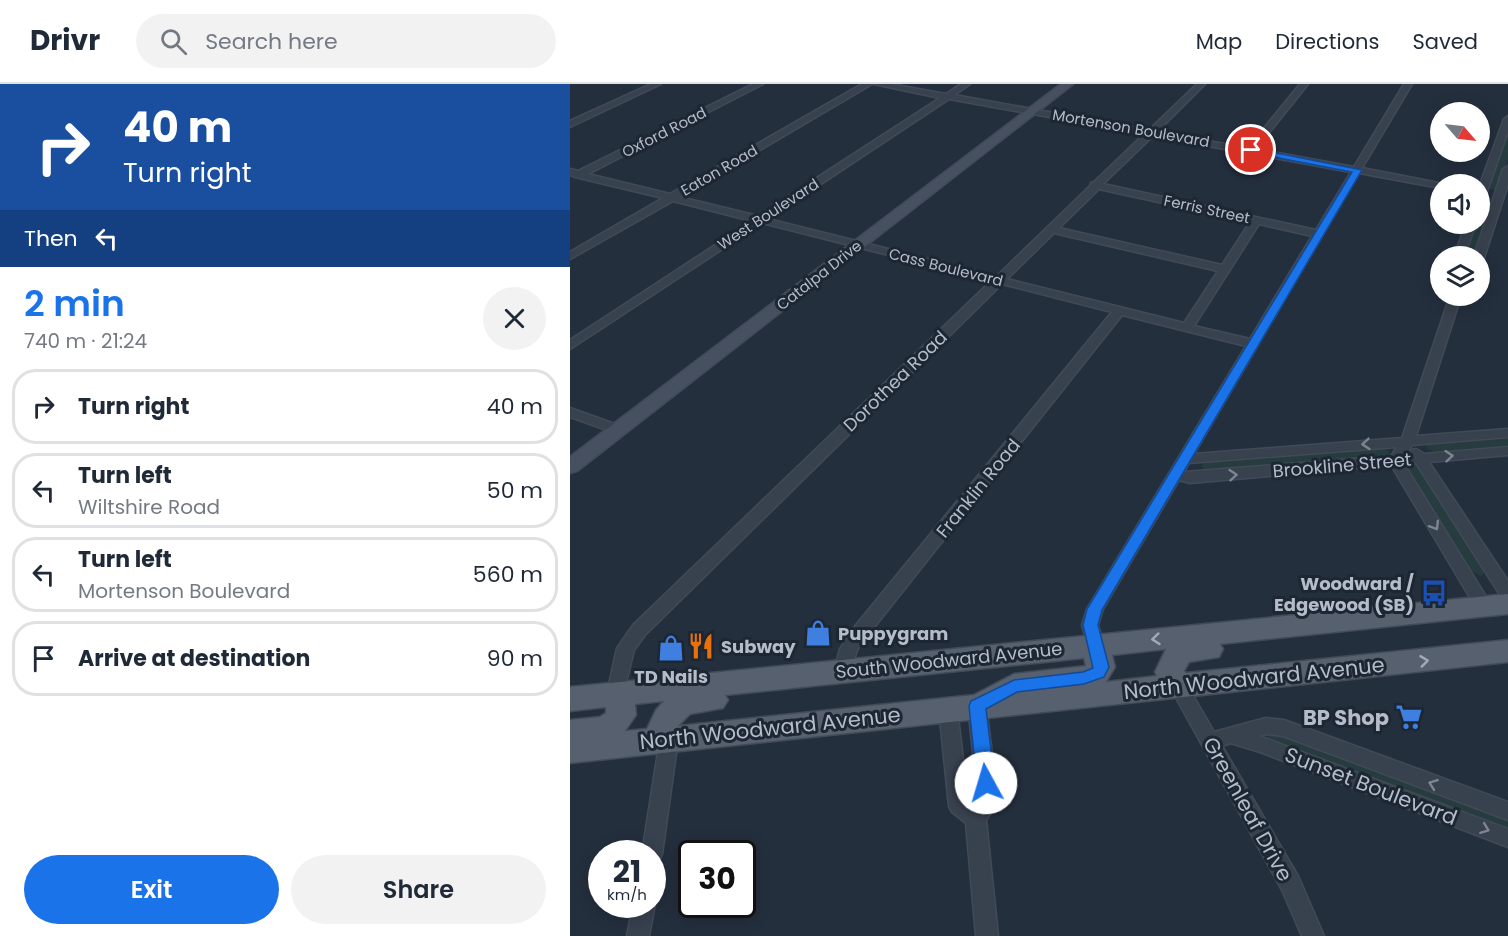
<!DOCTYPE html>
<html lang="en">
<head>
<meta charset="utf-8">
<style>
  :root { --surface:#fff; --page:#f2f2f3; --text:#1f2937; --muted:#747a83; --line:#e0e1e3; --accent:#1a73e8 }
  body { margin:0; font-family:Poppins,sans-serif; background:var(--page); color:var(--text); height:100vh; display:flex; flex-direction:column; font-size:22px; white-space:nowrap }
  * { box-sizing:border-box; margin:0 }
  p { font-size:20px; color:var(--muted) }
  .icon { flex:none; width:33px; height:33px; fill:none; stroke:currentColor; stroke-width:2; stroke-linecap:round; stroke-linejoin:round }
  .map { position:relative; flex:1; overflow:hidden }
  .drawer { display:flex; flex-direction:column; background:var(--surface); width:570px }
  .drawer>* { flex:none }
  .top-card { background:#1a4fa0; color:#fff; overflow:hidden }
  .needle { width:39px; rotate:118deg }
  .tools { position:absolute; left:860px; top:18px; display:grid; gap:12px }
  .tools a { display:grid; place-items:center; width:60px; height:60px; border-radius:50%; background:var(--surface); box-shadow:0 3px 15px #0003; font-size:30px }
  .speed { position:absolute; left:18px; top:756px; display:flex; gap:12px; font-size:30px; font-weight:700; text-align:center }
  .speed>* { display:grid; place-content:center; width:78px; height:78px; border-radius:50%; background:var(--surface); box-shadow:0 3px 15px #0003; line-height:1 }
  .speed small { font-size:15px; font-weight:400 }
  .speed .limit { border:3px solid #111; border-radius:9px; background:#fff; color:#111 }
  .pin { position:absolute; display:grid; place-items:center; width:51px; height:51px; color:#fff; margin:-26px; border:3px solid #fff; border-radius:50%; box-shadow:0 2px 6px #0007 }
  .me { position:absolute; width:66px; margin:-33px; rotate:354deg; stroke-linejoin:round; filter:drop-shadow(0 0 4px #0008) }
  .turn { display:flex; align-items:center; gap:21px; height:126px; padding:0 24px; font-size:27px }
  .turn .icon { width:78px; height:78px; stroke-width:2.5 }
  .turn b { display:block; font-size:42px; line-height:51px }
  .then { display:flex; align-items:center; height:57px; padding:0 24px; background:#0003; gap:12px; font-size:22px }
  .round { display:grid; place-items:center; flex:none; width:63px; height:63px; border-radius:32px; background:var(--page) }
  .summary { display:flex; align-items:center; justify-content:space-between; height:102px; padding:0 24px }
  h1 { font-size:36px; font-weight:600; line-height:45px; color:var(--accent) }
  .primary-button { display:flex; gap:12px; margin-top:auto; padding:12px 24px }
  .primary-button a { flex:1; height:69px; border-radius:36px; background:var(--accent); color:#fff; font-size:24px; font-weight:600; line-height:69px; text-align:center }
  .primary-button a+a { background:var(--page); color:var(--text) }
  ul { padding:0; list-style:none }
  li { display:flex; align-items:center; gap:18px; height:75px; margin:0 12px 9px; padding:0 12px; border:3px solid var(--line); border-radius:24px }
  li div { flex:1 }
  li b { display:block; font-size:22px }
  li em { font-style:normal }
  header { display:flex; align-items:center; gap:36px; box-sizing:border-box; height:84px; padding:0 30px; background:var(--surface); border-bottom:2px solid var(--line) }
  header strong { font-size:28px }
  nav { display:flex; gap:33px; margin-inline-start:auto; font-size:21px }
  .search { width:420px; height:54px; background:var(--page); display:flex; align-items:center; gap:15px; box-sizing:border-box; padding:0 21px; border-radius:33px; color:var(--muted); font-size:22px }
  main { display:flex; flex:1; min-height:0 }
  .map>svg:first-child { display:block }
  .green { fill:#263c3f }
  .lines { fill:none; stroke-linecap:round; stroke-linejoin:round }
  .street-casing { stroke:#414a57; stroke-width:3 }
  .secondary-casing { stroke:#414a57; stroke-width:3 }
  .primary-casing { stroke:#414a57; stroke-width:3 }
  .street { fill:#38414e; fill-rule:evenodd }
  .secondary { fill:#465061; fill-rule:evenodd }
  .primary { fill:#56606e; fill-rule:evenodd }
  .oneway { stroke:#7c8592 }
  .oneway2 { stroke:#a1aab7 }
  .route { fill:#1a73e8; stroke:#114b97; stroke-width:1.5 }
  .labels { text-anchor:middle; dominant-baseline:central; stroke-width:6; stroke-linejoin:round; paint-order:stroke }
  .far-street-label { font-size:15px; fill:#b4bcc9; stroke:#1d2633 }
  .street-label { font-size:18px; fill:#b4bcc9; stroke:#1d2633 }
  .poi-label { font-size:18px; font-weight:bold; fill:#b4bcc9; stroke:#1d2633; text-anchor:start }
  .near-street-label { font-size:21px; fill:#b4bcc9; stroke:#1d2633 }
  .near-poi-label { font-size:21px; font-weight:bold; fill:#b4bcc9; stroke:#1d2633; text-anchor:end }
</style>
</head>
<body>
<header>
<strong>Drivr</strong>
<div class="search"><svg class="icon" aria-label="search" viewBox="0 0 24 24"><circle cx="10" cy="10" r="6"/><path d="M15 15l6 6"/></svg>Search here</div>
<nav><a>Map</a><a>Directions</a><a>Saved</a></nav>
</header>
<main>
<section class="drawer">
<div class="top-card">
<div class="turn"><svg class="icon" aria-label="right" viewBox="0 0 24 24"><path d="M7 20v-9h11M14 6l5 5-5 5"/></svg><div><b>40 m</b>Turn right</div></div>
<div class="then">Then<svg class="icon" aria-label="left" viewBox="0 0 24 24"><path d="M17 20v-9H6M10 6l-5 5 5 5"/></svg></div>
</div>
<div class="summary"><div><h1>2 min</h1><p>740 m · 21:24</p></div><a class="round"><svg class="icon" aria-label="close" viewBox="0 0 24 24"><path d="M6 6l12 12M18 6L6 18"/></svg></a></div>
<ul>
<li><svg class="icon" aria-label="right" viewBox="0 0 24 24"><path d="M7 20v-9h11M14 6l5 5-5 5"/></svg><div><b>Turn right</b></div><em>40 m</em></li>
<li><svg class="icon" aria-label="left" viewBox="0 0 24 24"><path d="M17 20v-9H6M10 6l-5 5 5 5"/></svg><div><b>Turn left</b><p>Wiltshire Road</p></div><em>50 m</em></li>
<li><svg class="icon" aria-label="left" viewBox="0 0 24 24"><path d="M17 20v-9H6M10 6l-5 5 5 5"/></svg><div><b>Turn left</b><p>Mortenson Boulevard</p></div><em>560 m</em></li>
<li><svg class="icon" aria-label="arrive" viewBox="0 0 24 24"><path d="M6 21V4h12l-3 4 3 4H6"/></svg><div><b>Arrive at destination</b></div><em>90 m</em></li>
</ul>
<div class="primary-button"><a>Exit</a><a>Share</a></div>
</section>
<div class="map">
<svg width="938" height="852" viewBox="0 0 938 852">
  <rect width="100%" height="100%" fill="#242f3e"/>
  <g class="green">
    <polygon points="938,45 938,75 928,105 918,105"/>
    <polygon points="916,115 923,118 904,172 894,172 906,140 909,140 909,130"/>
    <polygon points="938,352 938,363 867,369 856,364 857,360"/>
    <polygon points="810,363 819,367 820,371 636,388 631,382 637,378"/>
    <polygon points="843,379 849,382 916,484 916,488 911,492 899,486 834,382"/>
    <polygon points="700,651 709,651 938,734 938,750 697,657 696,654"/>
  </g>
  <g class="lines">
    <g class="street-casing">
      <g id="street">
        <polygon points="81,0 91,0 0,43 0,37"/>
        <path d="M183,0h10l-175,90 82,20 192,-110h10l-192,113 78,19 182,-118 -66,-14h17l55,10 15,-10h9l-16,11 195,35 48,-46h8l-48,48 91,16 52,-64h8l-52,65 98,18 50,-83h8l-50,84 82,16h-4v4l-81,-15 -165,281 208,-16 48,-142h11l-45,140 92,-7v8l-96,8 -6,10h4l1,-5 5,-1 8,5 84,-7v8l-79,7 79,119v19l-6,-2 -86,-135 -12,1 86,139 2,4 -2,4 -6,2 -6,-2 -87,-146 -201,18 -11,-3 -76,129 -5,16 6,20 -3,5 -6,2 -6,-2 -7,-25 5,-16 159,-263 -124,-31 -258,325 -7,10 -8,26 -6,2 -6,-2 -3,-5 6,-22 12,-19 260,-318 -110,-28 -357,351 -11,15 -12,49 -6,2 -6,-2 -3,-5 10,-46 16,-23 358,-344 -229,-58 -192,126v-9l182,-119 -79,-20 -103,58v-7l93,-54 -88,-21 -5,-2v-6l8,2zM379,15l195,35 -50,48 -3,1 -1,3 -93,90 -229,-57zM583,52l198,36 -35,58 -213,-46zM529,105l151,33 -28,43 -163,-37zM689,140l53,12 -62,103 -56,-13zM484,149l164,38 -34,52 -177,-44zM827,363l-6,9 -207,16 5,-9z"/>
        <polygon points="938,32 938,47 914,116 909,119 909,103 934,35"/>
        <polygon points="938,82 938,100 914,174 909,177 909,172 904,172 933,85"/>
        <polygon points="896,140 906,140 894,172 884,172"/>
        <polygon points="0,324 53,343 55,346 48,350 0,333"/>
        <polygon points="608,594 614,596 644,648 696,634 714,636 938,718 938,736 713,652 696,650 689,652 938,745 938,763 690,668 661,659 652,662 728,792 754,852 732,852 712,806 599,601 602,596"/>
        <polygon points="407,615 413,617 416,622 428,718 416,736 428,852 406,852 396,739 382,728 379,722 369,625 372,620 378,617 384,620 387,625 398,717 404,721 408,716 398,622 401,617"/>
        <polygon points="99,647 106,649 108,655 92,770 89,777 82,779 82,770 72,770 90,655 92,649"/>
        <polygon points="82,815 85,820 79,852 57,852 63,820 82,820"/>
      </g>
    </g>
    <g class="secondary-casing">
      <polygon id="secondary" points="491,0 503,0 7,387 0,389 0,373"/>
    </g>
    <g class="primary-casing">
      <path id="primary" d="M938,510v20l-288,30 3,5 -4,8 -30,5 -5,9 2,2 322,-33v22l-938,101v-43l30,-3 6,-4v-6l-36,4v-24zM596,565l-11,23 2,4 -51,6 9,-15 -3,-12zM514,574l2,8 -72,8 -40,21 -296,31 12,-12 33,-6 5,-8 -3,-5zM94,617l-8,9 -9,19 -22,2 11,-16 -1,-11z"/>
    </g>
    <use href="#street" class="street"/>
    <use href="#secondary" class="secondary"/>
    <use href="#primary" class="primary"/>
  </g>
  <defs><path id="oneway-chevron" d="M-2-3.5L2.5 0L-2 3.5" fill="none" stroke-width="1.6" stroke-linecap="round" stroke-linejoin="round" transform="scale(1.5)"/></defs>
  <g class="oneway">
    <use href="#oneway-chevron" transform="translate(796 360) rotate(175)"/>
    <use href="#oneway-chevron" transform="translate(879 372) rotate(-5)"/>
    <use href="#oneway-chevron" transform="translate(663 391) rotate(-5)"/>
    <use href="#oneway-chevron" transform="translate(865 442) rotate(58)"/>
    <use href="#oneway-chevron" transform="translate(863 700) rotate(-160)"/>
    <use href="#oneway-chevron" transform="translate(915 745) rotate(21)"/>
  </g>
  <g class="oneway2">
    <use href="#oneway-chevron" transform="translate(586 555) rotate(174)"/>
    <use href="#oneway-chevron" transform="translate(854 577) rotate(-7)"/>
  </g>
  <polygon class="route" points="681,64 792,86 532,526 528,541 539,583 534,593 514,600 447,608 416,625 425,699 422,705 416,707 409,705 407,699 399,622 401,617 444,596 513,588 523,584 513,541 517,525 782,88 678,68 678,65"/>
  <defs>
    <g id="bus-bare" transform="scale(2.07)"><path d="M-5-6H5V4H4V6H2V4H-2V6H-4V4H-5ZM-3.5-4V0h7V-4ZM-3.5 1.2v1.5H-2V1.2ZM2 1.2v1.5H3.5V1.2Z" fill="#1a4fb4" stroke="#1d2633" stroke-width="2.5" paint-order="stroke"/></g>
    <g id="shop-bare" transform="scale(2.07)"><path d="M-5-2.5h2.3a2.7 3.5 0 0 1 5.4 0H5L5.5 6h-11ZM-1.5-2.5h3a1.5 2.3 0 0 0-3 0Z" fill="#3f7fe0" stroke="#1d2633" stroke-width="2.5" paint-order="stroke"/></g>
    <g id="restaurant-bare" transform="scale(2.07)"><path d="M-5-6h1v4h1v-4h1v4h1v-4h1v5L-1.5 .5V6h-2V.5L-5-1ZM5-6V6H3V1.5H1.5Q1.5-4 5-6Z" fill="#e8710a" stroke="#1d2633" stroke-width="2.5" paint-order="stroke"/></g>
    <g id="supermarket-bare" transform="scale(2.07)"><path d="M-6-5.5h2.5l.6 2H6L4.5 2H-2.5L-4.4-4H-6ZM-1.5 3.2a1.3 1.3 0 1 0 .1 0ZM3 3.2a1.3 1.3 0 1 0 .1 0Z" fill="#3f7fe0" stroke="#1d2633" stroke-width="2.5" paint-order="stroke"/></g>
  </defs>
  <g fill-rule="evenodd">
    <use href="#bus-bare" x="864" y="509"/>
    <use href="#shop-bare" x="248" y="549"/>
    <use href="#restaurant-bare" x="131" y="562"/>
    <use href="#shop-bare" x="101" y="564"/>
    <use href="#supermarket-bare" x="839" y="633"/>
  </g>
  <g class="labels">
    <g class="far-street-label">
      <text transform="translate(561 44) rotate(10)">Mortenson Boulevard</text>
      <text transform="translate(94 48) rotate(-27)">Oxford Road</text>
      <text transform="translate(149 86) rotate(-30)">Eaton Road</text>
      <text transform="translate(637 125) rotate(12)">Ferris Street</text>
      <text transform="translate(198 130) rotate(-33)">West Boulevard</text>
      <text transform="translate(376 183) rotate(14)">Cass Boulevard</text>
      <text transform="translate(249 191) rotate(-38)">Catalpa Drive</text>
    </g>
    <g class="street-label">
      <text transform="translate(325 297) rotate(-44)">Dorothea Road</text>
      <text transform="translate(772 381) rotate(-5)">Brookline Street</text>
      <text transform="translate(408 404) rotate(-51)">Franklin Road</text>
      <text transform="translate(379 576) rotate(-6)">South Woodward Avenue</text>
    </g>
    <g class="poi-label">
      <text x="844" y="499" text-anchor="end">Woodward /<tspan x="844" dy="21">Edgewood (SB)</tspan></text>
      <text x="268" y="549">Puppygram</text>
      <text x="151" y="562">Subway</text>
      <text x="101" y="592" text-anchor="middle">TD Nails</text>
    </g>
    <g class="near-street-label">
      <text transform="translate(684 594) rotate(-6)">North Woodward Avenue</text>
      <text transform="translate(200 644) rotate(-6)">North Woodward Avenue</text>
      <text transform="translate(801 702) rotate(21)">Sunset Boulevard</text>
      <text transform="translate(678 725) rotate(61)">Greenleaf Drive</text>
    </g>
    <g class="near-poi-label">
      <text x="819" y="633">BP Shop</text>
    </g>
  </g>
</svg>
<div class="tools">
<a><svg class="needle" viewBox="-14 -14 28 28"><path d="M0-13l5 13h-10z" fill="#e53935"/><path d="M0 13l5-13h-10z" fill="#747a83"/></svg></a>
<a><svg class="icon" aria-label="sound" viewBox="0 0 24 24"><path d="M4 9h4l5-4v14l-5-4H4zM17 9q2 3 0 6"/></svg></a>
<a><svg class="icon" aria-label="layers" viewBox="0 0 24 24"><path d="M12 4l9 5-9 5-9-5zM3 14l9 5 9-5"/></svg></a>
</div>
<div class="speed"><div>21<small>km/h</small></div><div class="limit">30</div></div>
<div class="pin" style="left:681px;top:66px;background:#d93025"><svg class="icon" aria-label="arrive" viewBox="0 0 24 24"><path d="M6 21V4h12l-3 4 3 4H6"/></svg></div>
<svg class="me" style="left:416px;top:699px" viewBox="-20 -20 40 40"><circle r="19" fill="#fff"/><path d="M0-13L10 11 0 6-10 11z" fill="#1a73e8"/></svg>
</div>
</main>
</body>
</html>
